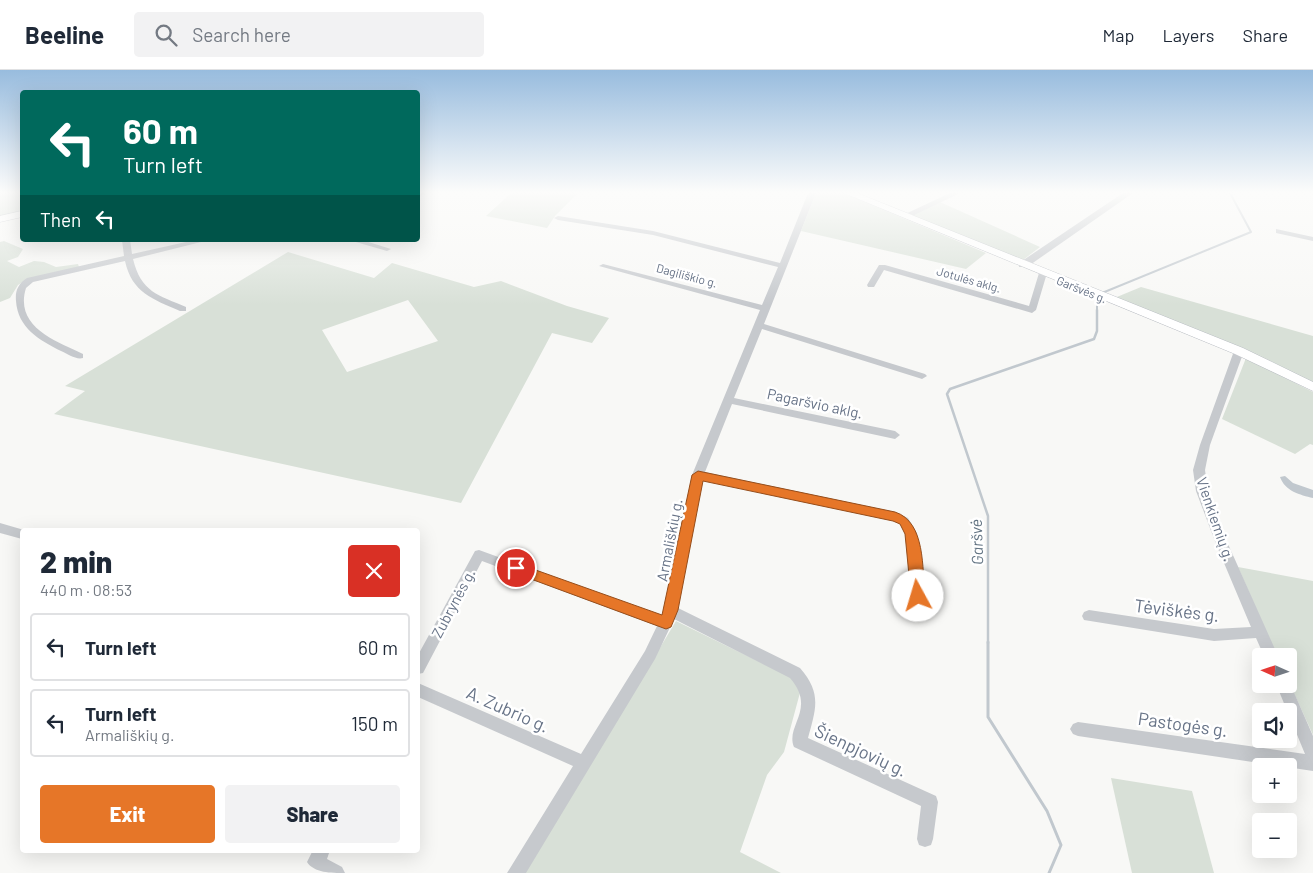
<!DOCTYPE html>
<html lang="en">
<head>
<meta charset="utf-8">
<style>
  :root { --surface:#fff; --page:#f2f2f3; --text:#1f2937; --muted:#747a83; --line:#e0e1e3; --accent:#e67628 }
  body { margin:0; font-family:Barlow,sans-serif; background:var(--page); color:var(--text); height:100vh; display:flex; flex-direction:column; font-size:19px; white-space:nowrap }
  * { box-sizing:border-box; margin:0 }
  p { font-size:16px; color:var(--muted) }
  .icon { flex:none; width:28px; height:28px; fill:none; stroke:currentColor; stroke-width:2; stroke-linecap:round; stroke-linejoin:round }
  .map { position:relative; flex:1; overflow:hidden }
  .panel { position:absolute; left:20px; top:458px; width:400px; height:325px; display:flex; flex-direction:column; background:var(--surface); border-radius:5px; box-shadow:0 5px 20px #0002 }
  .panel>* { flex:none }
  .top-card { position:absolute; left:20px; top:20px; width:400px; height:152px; border-radius:5px; box-shadow:0 5px 20px #0002; background:#00695c; color:#fff; overflow:hidden }
  .needle { width:32px; rotate:273deg }
  .controls { position:absolute; left:1252px; top:578px; display:grid; gap:10px }
  .controls a { display:grid; place-items:center; width:45px; height:45px; border-radius:5px; background:var(--surface); box-shadow:0 5px 20px #0002; font-size:25px }
  .pin { position:absolute; display:grid; place-items:center; width:42px; height:42px; color:#fff; margin:-21px; border:2px solid #fff; border-radius:50%; box-shadow:0 1px 5px #0007 }
  .me { position:absolute; width:55px; margin:-28px; rotate:354deg; stroke-linejoin:round; filter:drop-shadow(0 0 4px #0008) }
  .turn { display:flex; align-items:center; gap:18px; height:105px; padding:0 20px; font-size:22px }
  .turn .icon { width:65px; height:65px; stroke-width:2.5 }
  .turn b { display:block; font-size:35px; line-height:42px }
  .then { display:flex; align-items:center; height:48px; padding:0 20px; background:#0003; gap:10px; font-size:19px }
  .round { display:grid; place-items:center; flex:none; width:52px; height:52px; border-radius:5px; background:var(--page) }
  .head { display:flex; align-items:center; justify-content:space-between; height:85px; padding:0 20px }
  h1 { font-size:30px; font-weight:800; line-height:38px }
  .button { display:flex; gap:10px; margin-top:auto; padding:10px 20px }
  .button a { flex:1; height:58px; border-radius:5px; background:var(--accent); color:#fff; font-size:20px; font-weight:800; line-height:58px; text-align:center }
  .button a+a { background:var(--page); color:var(--text) }
  ul { padding:0; list-style:none }
  li { display:flex; align-items:center; gap:15px; height:68px; margin:0 10px 8px; padding:0 10px; border:2px solid var(--line); border-radius:5px }
  li div { flex:1 }
  li b { display:block; font-size:19px }
  li em { font-style:normal }
  header { display:flex; align-items:center; gap:30px; box-sizing:border-box; height:70px; padding:0 25px; background:var(--surface); border-bottom:1px solid var(--line) }
  header strong { font-size:24px }
  nav { display:flex; gap:28px; margin-inline-start:auto; font-size:18px }
  .search { width:350px; height:45px; background:var(--page); display:flex; align-items:center; gap:12px; box-sizing:border-box; padding:0 18px; border-radius:5px; color:var(--muted); font-size:19px }
  .map>svg:first-child { display:block }
  .green { fill:#d8e0d7; fill-rule:evenodd }
  .water { fill:#c1c8ce }
  .lines { fill:none; stroke-linecap:round; stroke-linejoin:round }
  .stream-far2 { stroke:#c1c8ce; stroke-width:2 }
  .stream-far1 { stroke:#c1c8ce; stroke-width:2.5 }
  .stream { stroke:#c1c8ce; stroke-width:3 }
  .secondary-casing { stroke:#b8bcc2; stroke-width:1 }
  .minor { fill:#c6c9cd; fill-rule:evenodd }
  .tertiary { fill:#c6c9cd; fill-rule:evenodd }
  .secondary { fill:#fff; fill-rule:evenodd }
  .route { fill:#e67628; stroke:#964d1a }
  .labels { text-anchor:middle; dominant-baseline:central; stroke-width:5; stroke-linejoin:round; paint-order:stroke }
  .far-street-label { font-size:12px; fill:#677387; stroke:#fff }
  .street-label { font-size:15px; fill:#677387; stroke:#fff }
  .water-label { font-size:16px; font-style:italic; fill:#637483; stroke:#fff }
  .near-street-label { font-size:18px; fill:#677387; stroke:#fff }
</style>
</head>
<body>
<header>
<strong>Beeline</strong>
<div class="search"><svg class="icon" aria-label="search" viewBox="0 0 24 24"><circle cx="10" cy="10" r="6"/><path d="M15 15l6 6"/></svg>Search here</div>
<nav><a>Map</a><a>Layers</a><a>Share</a></nav>
</header>
<div class="map">
<svg width="1313" height="803" viewBox="0 0 1313 803">
  <rect width="100%" height="100%" fill="#f8f8f6"/>
  <g class="green">
    <polygon points="0,123 22,123 22,139 15,143 0,146"/>
    <polygon points="511,123 578,123 555,146 547,158 486,146"/>
    <polygon points="816,123 843,123 986,183 966,199 801,161"/>
    <polygon points="940,132 1040,177 1023,190 910,146"/>
    <polygon points="4,171 23,179 18,187 7,191 19,197 34,191 44,192 56,197 78,194 79,197 26,210 18,215 10,228 0,232 0,172"/>
    <path d="M288,182l86,26 18,-15 82,24 27,-6 66,25 42,12 -17,25 -40,-10 -91,170 -407,-89 31,-23 -20,-5zM408,230l30,41 -91,31 -25,-42z"/>
    <polygon points="1141,217 1313,266 1313,314 1112,229"/>
    <polygon points="1246,288 1313,322 1313,375 1310,374 1295,384 1222,349"/>
    <polygon points="1238,497 1313,511 1313,665 1289,612 1289,586 1277,586"/>
    <polygon points="676,551 794,609 801,619 784,682 767,705 740,782 781,803 525,803"/>
    <polygon points="1111,708 1192,721 1214,803 1132,803"/>
  </g>
  <path class="water" d="M1285,406l8,7 20,7v8c-13,-3 -28,-7 -33,-21z"/>
  <g class="lines">
    <g class="stream-far2">
      <polyline points="1102,223 1251,162 1230,123"/>
      <polyline points="1097,229 1097,242"/>
    </g>
    <polyline class="stream-far1" points="988,573 988,446 947,324 950,319 1094,269 1097,261 1097,240"/>
    <polyline class="stream" points="988,572 988,647 1047,741 1061,775 1049,803"/>
    <g class="secondary-casing">
      <g id="secondary">
        <polygon points="844,123 857,123 1243,278 1313,312 1313,321 1235,284"/>
        <polygon points="22,141 22,147 0,152 0,146"/>
      </g>
    </g>
    <g class="minor">
      <polygon points="418,123 426,123 418,128"/>
      <path d="M808,123h8l-52,131 161,50 2,2 -5,3 -3,-1 -157,-49 -28,69 161,33 5,4 -5,4 -163,-35 -27,68 190,40 13,6 9,15 8,63 -2,4 -5,1 -5,-1 -2,-4 -6,-63 -5,-9 -7,-3 -190,-41 -25,128 122,60c22,25 16,41 8,70l128,58 2,6 -5,37 -2,6 -6,2 -6,-2 -2,-6 4,-33 -127,-59c-9,-21 23,-38 -4,-69l-116,-59 -19,40 -129,214h-19l66,-107 -155,-69v-14l163,71 64,-103 12,-25 -175,-65 -59,112 -5,1v-19l57,-104 4,-1 183,66 30,-141 68,-165 -161,-44 4,-2 159,41 16,-38 -125,-32 -95,-15 -4,-2 4,-2 95,15 127,32z"/>
      <polygon points="950,123 960,123 908,148 901,146"/>
      <polygon points="1276,159 1313,167 1313,171 1276,163"/>
      <path d="M122,170h8l2,14 63,-14h14l-76,19c8,33 25,36 53,48v4h-6c-27,-12 -48,-18 -55,-50l-92,21 -7,6c-12,39 30,53 57,66v4c-7,2 -15,-4 -22,-7 -22,-11 -43,-23 -45,-50 -1,-10 2,-17 11,-23l97,-22z"/>
      <polygon points="349,170 362,170 391,179 387,181"/>
      <polygon points="879,195 885,195 1029,236 1039,203 1043,201 1047,203 1036,240 1032,243 884,200 874,217 868,217 867,215"/>
      <polygon points="1239,278 1244,281 1210,375 1205,400 1208,421 1228,474 1278,586 1264,586 1256,568 1214,571 1084,550 1082,546 1084,542 1089,540 1214,559 1251,557 1216,474 1196,421 1193,400 1200,375 1234,281"/>
      <polygon points="0,453 24,460 22,460 22,469 0,463"/>
      <polygon points="1289,611 1313,666 1313,701 1078,666 1073,664 1070,659 1073,654 1078,652 1305,684 1276,614 1289,614"/>
      <path d="M313,780h17l-3,9 15,8 3,6c-14,0 -31,0 -38,-11z"/>
    </g>
    <polygon class="tertiary" points="1123,123 1133,123 1027,197 1019,197 1019,193"/>
    <use href="#secondary" class="secondary"/>
  </g>
  <linearGradient id="sky" x2="0" y2="1"><stop stop-color="#98bcde"/><stop offset="0.52" stop-color="#fcfcfb"/><stop offset="1" stop-color="#fcfcfb" stop-opacity="0"/></linearGradient>
  <rect width="1313" height="235" fill="url(#sky)"/>
  <path class="route" d="M698,401l197,41c31,10 27,57 30,84l-2,4h-10l-2,-4 -6,-62 -5,-10 -7,-3 -190,-40 -25,129 -7,17 -5,2 -154,-57 -2,-4 6,-5 146,52 30,-140z"/>
  <g class="labels">
    <g class="far-street-label">
      <text transform="translate(687 205) rotate(15)">Dagiliškio g.</text>
      <text transform="translate(969 209) rotate(16)">Jotulės aklg.</text>
      <text transform="translate(1082 219) rotate(22)">Garšvės g.</text>
    </g>
    <g class="street-label">
      <text transform="translate(815 333) rotate(12)">Pagaršvio aklg.</text>
      <text transform="translate(1216 449) rotate(71)">Vienkiemių g.</text>
      <text transform="translate(669 470) rotate(-79)">Armališkių g.</text>
      <text transform="translate(453 533) rotate(-62)">Zubrynės g.</text>
    </g>
    <g class="water-label">
      <text transform="translate(976 472) rotate(-92)">Garšvė</text>
    </g>
    <g class="near-street-label">
      <text transform="translate(1177 540) rotate(7)">Tėviškės g.</text>
      <text transform="translate(508 639) rotate(24)">A. Zubrio g.</text>
      <text transform="translate(1183 654) rotate(8)">Pastogės g.</text>
      <text transform="translate(861 680) rotate(25)">Šienpjovių g.</text>
    </g>
  </g>
</svg>
<div class="controls">
<a><svg class="needle" viewBox="-14 -14 28 28"><path d="M0-13l5 13h-10z" fill="#e53935"/><path d="M0 13l5-13h-10z" fill="#747a83"/></svg></a>
<a><svg class="icon" aria-label="sound" viewBox="0 0 24 24"><path d="M4 9h4l5-4v14l-5-4H4zM17 9q2 3 0 6"/></svg></a>
<a>+</a>
<a>−</a>
</div>
<div class="pin" style="left:516px;top:498px;background:#d93025"><svg class="icon" aria-label="arrive" viewBox="0 0 24 24"><path d="M6 21V4h12l-3 4 3 4H6"/></svg></div>
<svg class="me" style="left:918px;top:526px" viewBox="-20 -20 40 40"><circle r="19" fill="#fff"/><path d="M0-13L10 11 0 6-10 11z" fill="#e67628"/></svg>
<div class="top-card">
<div class="turn"><svg class="icon" aria-label="left" viewBox="0 0 24 24"><path d="M17 20v-9H6M10 6l-5 5 5 5"/></svg><div><b>60 m</b>Turn left</div></div>
<div class="then">Then<svg class="icon" aria-label="left" viewBox="0 0 24 24"><path d="M17 20v-9H6M10 6l-5 5 5 5"/></svg></div>
</div>
<section class="panel">
<div class="head"><div><h1>2 min</h1><p>440 m · 08:53</p></div><a class="round" style="background:#d93025;color:#fff"><svg class="icon" aria-label="close" viewBox="0 0 24 24"><path d="M6 6l12 12M18 6L6 18"/></svg></a></div>
<ul>
<li><svg class="icon" aria-label="left" viewBox="0 0 24 24"><path d="M17 20v-9H6M10 6l-5 5 5 5"/></svg><div><b>Turn left</b></div><em>60 m</em></li>
<li><svg class="icon" aria-label="left" viewBox="0 0 24 24"><path d="M17 20v-9H6M10 6l-5 5 5 5"/></svg><div><b>Turn left</b><p>Armališkių g.</p></div><em>150 m</em></li>
</ul>
<div class="button"><a>Exit</a><a>Share</a></div>
</section>
</div>
</body>
</html>
